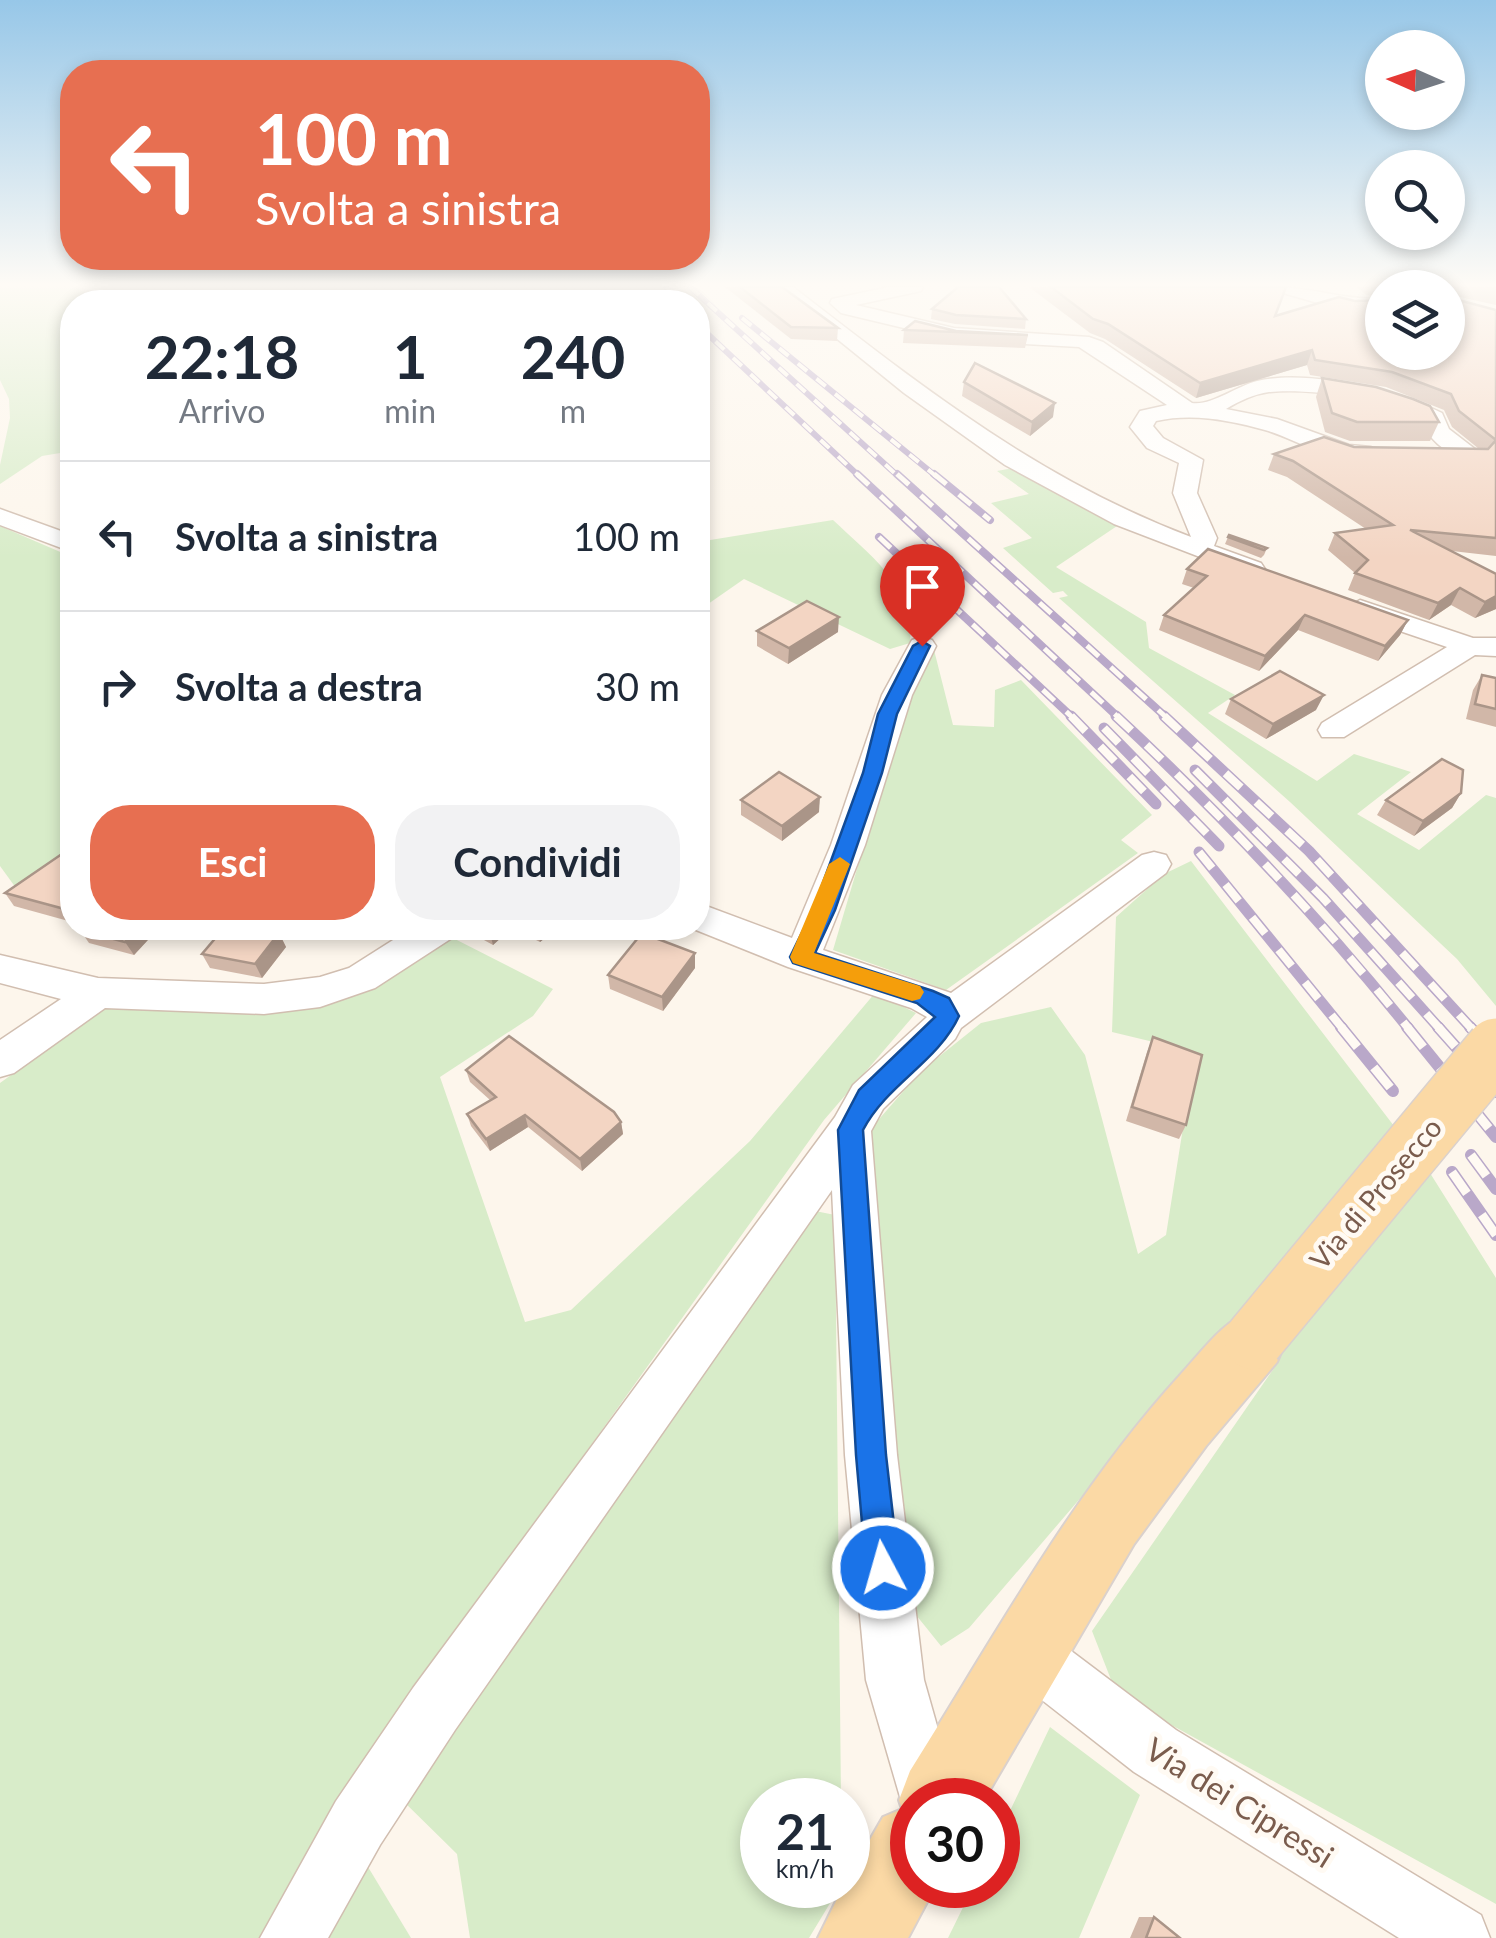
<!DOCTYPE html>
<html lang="it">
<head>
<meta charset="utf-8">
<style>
  :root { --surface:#fff; --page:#f2f2f3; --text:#1f2937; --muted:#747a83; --line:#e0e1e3; --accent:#e76f51 }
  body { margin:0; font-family:Lato,sans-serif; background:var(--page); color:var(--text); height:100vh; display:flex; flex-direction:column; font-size:38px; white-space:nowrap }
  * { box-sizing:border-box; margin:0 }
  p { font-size:32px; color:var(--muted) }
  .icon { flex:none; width:55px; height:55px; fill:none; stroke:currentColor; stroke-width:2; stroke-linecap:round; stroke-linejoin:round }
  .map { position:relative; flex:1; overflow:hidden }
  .panel { position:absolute; left:60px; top:290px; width:650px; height:650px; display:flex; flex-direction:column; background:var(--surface); border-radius:40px; box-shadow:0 5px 15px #0003 }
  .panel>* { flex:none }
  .top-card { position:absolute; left:60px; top:60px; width:650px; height:210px; border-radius:40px; box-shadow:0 5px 15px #0003; background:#e76f51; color:#fff; overflow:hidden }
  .needle { width:65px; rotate:273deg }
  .controls { position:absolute; left:1365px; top:30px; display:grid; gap:20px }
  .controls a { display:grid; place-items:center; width:100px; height:100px; border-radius:50%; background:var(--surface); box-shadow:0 5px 15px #0003; font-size:50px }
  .speed { position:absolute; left:740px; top:1778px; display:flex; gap:20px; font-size:50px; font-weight:700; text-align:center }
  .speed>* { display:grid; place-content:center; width:130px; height:130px; border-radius:50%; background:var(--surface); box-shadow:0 5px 15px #0003; line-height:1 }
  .speed small { font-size:25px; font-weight:400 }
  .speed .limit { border:15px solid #d22; background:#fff; color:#111 }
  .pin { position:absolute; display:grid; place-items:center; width:85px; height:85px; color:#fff; margin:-102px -42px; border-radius:50% 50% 50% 0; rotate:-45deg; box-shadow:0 0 10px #0007 }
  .pin .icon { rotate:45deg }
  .me { position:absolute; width:110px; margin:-55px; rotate:354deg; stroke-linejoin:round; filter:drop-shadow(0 0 8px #0008) }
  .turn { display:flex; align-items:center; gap:35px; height:210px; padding:0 30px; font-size:45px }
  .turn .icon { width:130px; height:130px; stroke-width:2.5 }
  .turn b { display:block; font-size:70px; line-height:85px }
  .eta { display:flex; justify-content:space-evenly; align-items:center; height:170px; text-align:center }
  .eta b { font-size:60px; font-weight:700; line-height:70px }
  .button { display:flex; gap:20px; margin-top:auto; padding:20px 30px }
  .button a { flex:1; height:115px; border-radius:40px; background:var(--accent); color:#fff; font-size:40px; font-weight:700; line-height:115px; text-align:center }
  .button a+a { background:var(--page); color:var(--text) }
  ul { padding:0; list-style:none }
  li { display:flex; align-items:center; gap:30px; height:150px; padding:0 30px; border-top:2px solid var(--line) }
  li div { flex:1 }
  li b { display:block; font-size:38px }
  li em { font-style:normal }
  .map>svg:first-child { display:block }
  .green { fill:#d8ecc9 }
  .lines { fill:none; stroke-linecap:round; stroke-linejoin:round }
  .minor-casing { stroke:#d1beb0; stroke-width:3 }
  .major-casing { stroke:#dad1cd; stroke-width:4 }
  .minor { fill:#fff; fill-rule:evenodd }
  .major { fill:#fbd9a5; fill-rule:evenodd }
  .rail-far3-casing { stroke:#b9a8c9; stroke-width:6 }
  .rail-far2-casing { stroke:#b9a8c9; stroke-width:8 }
  .rail-far1-casing { stroke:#b9a8c9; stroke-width:11 }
  .rail-casing { stroke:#b9a8c9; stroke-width:12 }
  .rail-far3 { stroke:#fffaf3; stroke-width:4; stroke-dasharray:12; stroke-linecap:butt }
  .rail-far2 { stroke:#fffaf3; stroke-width:5; stroke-dasharray:16; stroke-linecap:butt }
  .rail-far1 { stroke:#fffaf3; stroke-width:8; stroke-dasharray:21; stroke-linecap:butt }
  .rail { stroke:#fffaf3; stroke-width:9; stroke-dasharray:26; stroke-linecap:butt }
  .major-bridge-casing { stroke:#dad1cd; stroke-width:62; stroke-linecap:butt }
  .major-bridge { stroke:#fbd9a5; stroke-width:59 }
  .wall { fill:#d1b7a8 }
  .shaded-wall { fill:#aa9588 }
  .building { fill:#f3d5c3; stroke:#aa9588; stroke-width:2.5 }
  .route { fill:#1a73e8; stroke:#114b97; stroke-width:2.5 }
  .slow { fill:#f59e0b }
  .labels { text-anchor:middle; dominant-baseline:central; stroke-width:10; stroke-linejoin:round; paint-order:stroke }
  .street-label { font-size:28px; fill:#7a5c4d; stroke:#fffaf3 }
  .near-street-label { font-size:32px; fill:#7a5c4d; stroke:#fffaf3 }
</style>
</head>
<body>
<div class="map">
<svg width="1496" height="1938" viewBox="0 0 1496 1938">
  <rect width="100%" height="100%" fill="#fdf6ec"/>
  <g class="green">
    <polygon points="0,287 76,287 100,302 72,302 72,451 42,456 0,484 0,465 10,418 9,399 0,380"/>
    <polygon points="1013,468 1117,526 1056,567 1146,622 1149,648 1235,695 1208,713 1317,781 1354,754 1411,772 1357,814 1419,850 1486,795 1496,798 1496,1006 1457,959 1290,802 1059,598 1068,596 1063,591 1053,593 1003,548 1032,538 991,503 1029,494 997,471"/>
    <path d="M833,520c38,36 82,67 77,123l-20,6 -146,-70 -46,32v-69z"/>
    <polygon points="0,526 72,557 72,855 16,888 0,866"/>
    <polygon points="932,642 953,725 994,727 995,690 1021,680 1152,815 1121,840 1138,853 946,990 833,950 894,744"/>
    <polygon points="1191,861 1430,1173 1496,1278 1496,1904 1117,1695 1092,1631 1279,1361 1234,1319 969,1628 941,1646 908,1605 867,1133 921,1071 981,1023 1051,1007 1085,1055 1138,1254 1166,1235 1195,1052 1112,1032 1116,917 1164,874"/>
    <polygon points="451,937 553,989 533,1016 440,1077 525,1322 571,1310 750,1141 875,993 916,1013 824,1120 364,1762 265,1938 0,1938 0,1083 106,1007 216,1013 287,1008 348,998 410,966"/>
    <polygon points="815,1211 835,1215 841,1800 762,1800 762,1885 841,1885 809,1938 470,1938 457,1854 398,1796"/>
    <polygon points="1050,1727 1140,1795 1079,1938 948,1938 974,1885 998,1885 998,1836"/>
    <polygon points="365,1862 411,1938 325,1938"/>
  </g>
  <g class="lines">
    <g class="minor-casing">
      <g id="minor">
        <path d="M773,287h20c128,99 245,192 398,250l-18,-44 6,-30 -32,-15 -17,-21 10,-16 27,-6 -88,-58 -125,-7 -113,-27 -11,-10 2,-4 57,-12h34l-2,4 -65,14 98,23 135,9 14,5 89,61c19,3 45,-17 65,-22 52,-12 138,9 185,32l7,16 35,27 -4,5c-16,4 -43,-14 -52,-28 -5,-8 0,-7 -7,-13 -28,-22 -117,-32 -152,-28 -15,2 -30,9 -43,17l51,10 72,26 22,2 4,5 -4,5c-36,9 -72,-17 -106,-27 -36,-10 -73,-17 -109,-9l-3,5 10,12 40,22 -6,33 20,45 -3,8 47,17 4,6 -13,8 -138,-53 -109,-59 -101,-72z"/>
        <path d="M1274,287c37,0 70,13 108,12v12l-33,1 -73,-21z"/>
        <polygon points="0,509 72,535 72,552 0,525"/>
        <polygon points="1360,600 1473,638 1496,638 1496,656 1475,655 1344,737 1322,737 1318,730 1322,723 1447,647 1350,614 1346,608"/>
        <polygon points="922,637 932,640 936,646 912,695 865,845 823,950 951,993 1142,855 1154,852 1166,855 1171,864 1166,873 961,1028 955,1039 883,1109 871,1131 897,1455 924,1680 958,1800 912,1800 912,1824 907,1821 866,1680 845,1455 832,1190 455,1730 380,1845 328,1938 260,1938 336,1801 413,1688 835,1117 853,1085 927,1017 911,1008 788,967 691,928 698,928 698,903 792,938 831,845 882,695 912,640"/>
        <polygon points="412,928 457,928 452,938 375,988 320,1007 264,1014 105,1008 14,1073 0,1077 0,1040 61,999 0,983 0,955 98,978 264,984 320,977 349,968"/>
        <polygon points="1030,1627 1050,1635 1176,1730 1481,1915 1490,1938 1399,1938 1134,1772 1010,1675 1002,1655 1010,1635"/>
      </g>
    </g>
    <g class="major-casing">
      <path id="major" d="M1254,1309l23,9 9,22 -9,22 -71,84 -72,98 -150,256h-72v85h24l-28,53h-90l26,-53h4v-7l35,-61 19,-8 -3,-9 11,-29c85,-135 163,-279 271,-397 23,-25 41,-52 73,-65z"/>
    </g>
    <use href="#minor" class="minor"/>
    <use href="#major" class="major"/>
    <g class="rail-far3-casing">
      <g id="rail-far3">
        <polyline points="666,287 684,302"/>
        <polyline points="690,287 899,477"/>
        <polyline points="742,318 937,477"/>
        <polyline points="698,325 860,477"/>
      </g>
    </g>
    <g class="rail-far2-casing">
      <g id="rail-far2">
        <polyline points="857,474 1119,718"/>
        <polyline points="897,474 1167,718"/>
        <polyline points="934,474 990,520"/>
        <polyline points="879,537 1073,718"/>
      </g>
    </g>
    <g class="rail-far1-casing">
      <g id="rail-far1">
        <polyline points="1071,716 1156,804"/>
        <path d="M1116,716c104,97 204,202 293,313"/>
        <polyline points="1164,716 1309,851 1472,1029"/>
        <polyline points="1104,728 1219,846"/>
        <polyline points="1195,770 1323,898 1440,1029"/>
        <polyline points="1199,852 1343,1029"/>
      </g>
    </g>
    <g class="rail-casing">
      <g id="rail">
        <polyline points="1341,1027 1393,1091"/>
        <polyline points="1407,1027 1496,1137"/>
        <polyline points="1438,1027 1496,1092"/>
        <polyline points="1470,1027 1496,1055"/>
        <polyline points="1471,1155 1496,1189"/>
        <polyline points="1452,1172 1496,1235"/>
      </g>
    </g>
    <use href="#rail-far3" class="rail-far3"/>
    <use href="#rail-far2" class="rail-far2"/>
    <use href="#rail-far1" class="rail-far1"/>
    <use href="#rail" class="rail"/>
    <g class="major-bridge-casing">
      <polyline id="major-bridge" points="1254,1340 1496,1048"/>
    </g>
    <use href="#major-bridge" class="major-bridge"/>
  </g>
  <g class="wall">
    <polygon points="725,287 782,287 838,328 837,341 791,339"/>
    <polygon points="1029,287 1286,287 1276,316 1382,352 1448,288 1382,288 1382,296 1367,295 1356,287 1496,287 1496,305 1451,295 1451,298 1496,310 1496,556 1452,551 1496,574 1496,609 1475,618 1451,605 1429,620 1348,590 1355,573 1328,550 1335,533 1366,529 1287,477 1268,470 1274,454 1354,447 1479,449 1452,427 1444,410 1386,387 1310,375 1307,365 1196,398 1105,339 1090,333"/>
    <polygon points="932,309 1026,319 1025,329 955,324 931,319"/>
    <polygon points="904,330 956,331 1028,335 1025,348 903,343"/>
    <polygon points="1322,378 1439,422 1430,441 1350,441 1325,432 1316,397"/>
    <polygon points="964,382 1053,417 1030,436 962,396"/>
    <polygon points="1228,537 1267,548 1264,555 1261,558 1225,544"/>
    <polygon points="1187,569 1408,620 1400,635 1378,661 1298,630 1259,671 1159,630 1164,615 1194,588 1182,584"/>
    <polygon points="757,631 838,632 788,664 757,646"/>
    <polygon points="1482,675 1496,678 1496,727 1466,719 1473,690"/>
    <polygon points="1231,699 1316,710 1266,739 1225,714"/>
    <polygon points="1461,793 1452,808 1414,836 1377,815 1386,800"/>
    <polygon points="741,800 819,812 782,841 741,815"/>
    <polygon points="72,847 72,922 14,906 5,893"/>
    <polygon points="83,928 159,928 134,955 89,943 80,930"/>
    <polygon points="224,928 275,928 276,930 275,932 279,933 286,947 262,978 210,968 202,954"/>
    <polygon points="462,928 558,928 540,942 512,928 493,945"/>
    <polygon points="695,968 663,1011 610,989 608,975"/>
    <polygon points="1153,1037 1186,1125 1179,1139 1126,1121 1147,1052"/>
    <polygon points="466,1070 621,1122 623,1134 582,1171 528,1127 490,1151 471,1126 467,1114 490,1100 470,1082"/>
    <polygon points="1139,1917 1154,1917 1180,1938 1130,1938"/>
  </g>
  <g class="shaded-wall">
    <polygon points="1312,350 1307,365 1196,398 1200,383"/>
    <polygon points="1055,403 1053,417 1030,436 1032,422"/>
    <polygon points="1460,588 1451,605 1429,620 1438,603"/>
    <polygon points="1496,596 1496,609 1475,618 1485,602"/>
    <polygon points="1305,615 1298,630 1259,671 1265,656"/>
    <polygon points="839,617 838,632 788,664 789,648"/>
    <polygon points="1408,620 1400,635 1378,661 1385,646"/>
    <polygon points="1324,695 1316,710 1266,739 1273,724"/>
    <polygon points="1461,793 1452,808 1414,836 1423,821"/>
    <polygon points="820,797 819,812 782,841 782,826"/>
    <polygon points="139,928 159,928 134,955 125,942"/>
    <polygon points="262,928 275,928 276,930 268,943"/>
    <polygon points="496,928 512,928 493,945 490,933"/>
    <polygon points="541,928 558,928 540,942 537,930"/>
    <polygon points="279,933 286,947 262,978 255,964"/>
    <polygon points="695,953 695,968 663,1011 662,997"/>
    <polygon points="525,1115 528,1127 490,1151 486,1139"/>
    <polygon points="621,1122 623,1134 582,1171 580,1159"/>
  </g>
  <g class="building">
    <polygon points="740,287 782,287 838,328 791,327"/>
    <polygon points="958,287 999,287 1026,319 956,315 932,309"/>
    <polygon points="1051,287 1286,287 1275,316 1339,297 1355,301 1382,300 1382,352 1448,352 1448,288 1390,287 1451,287 1451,298 1496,310 1496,538 1410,530 1496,574 1496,596 1485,602 1460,588 1438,603 1355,573 1368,560 1335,533 1393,525 1293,461 1274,454 1324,437 1354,447 1488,449 1496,440 1459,411 1451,394 1392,372 1315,360 1312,350 1200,383 1108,324 1093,319"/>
    <polygon points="915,321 956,331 1028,335 904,330"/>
    <polygon points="975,363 1055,403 1032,422 964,382"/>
    <polygon points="1322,378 1376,387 1413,399 1430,406 1439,422 1357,422 1332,413"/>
    <polygon points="1229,535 1267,548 1264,550 1228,537"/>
    <polygon points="1208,549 1408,620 1385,646 1305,615 1265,656 1164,615 1207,576 1187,569"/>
    <polygon points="807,601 839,617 789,648 757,631"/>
    <polygon points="1280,671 1324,695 1273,724 1231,699"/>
    <polygon points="1482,675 1496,678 1496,709 1475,704"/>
    <polygon points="1442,759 1463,770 1461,793 1423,821 1386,800"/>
    <polygon points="779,772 820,797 782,826 741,800"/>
    <polygon points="72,847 72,911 5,893"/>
    <polygon points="83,928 139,928 125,942 80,930"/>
    <polygon points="224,928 262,928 261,929 279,933 255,964 202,954"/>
    <polygon points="480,928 496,928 490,933"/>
    <polygon points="642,933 695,953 662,997 608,975"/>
    <polygon points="509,1036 614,1112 621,1122 580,1159 525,1115 486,1139 467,1114 496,1097 466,1070"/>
    <polygon points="1153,1037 1202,1055 1186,1125 1132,1107"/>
    <polygon points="1154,1917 1180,1938 1146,1938"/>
  </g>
  <linearGradient id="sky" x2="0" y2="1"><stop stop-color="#97c7e8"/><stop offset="0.51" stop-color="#fefbf6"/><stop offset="1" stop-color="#fefbf6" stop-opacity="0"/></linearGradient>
  <rect width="1496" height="558" fill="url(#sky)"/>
  <path class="route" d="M922,641l8,5 -33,68 -15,59 -47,137 -20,43 118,38 16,7 10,18c-21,46 -72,68 -96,114l23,325 13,113 -5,11 -11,5 -12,-5 -5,-11 -10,-113 -18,-325 21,-40 76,-73 -18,-14 -124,-40 -3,-6 23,-47 50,-137 15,-59 35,-68z"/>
  <polygon class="slow" points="840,857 850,864 814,953 920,986 924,992 920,999 912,1001 793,963 790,957 829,864"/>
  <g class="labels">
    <g class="street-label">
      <text transform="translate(1375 1193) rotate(-50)">Via di Prosecco</text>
    </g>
    <g class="near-street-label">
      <text transform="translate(1240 1802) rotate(32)">Via dei Cipressi</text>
    </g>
  </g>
</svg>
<div class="controls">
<a><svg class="needle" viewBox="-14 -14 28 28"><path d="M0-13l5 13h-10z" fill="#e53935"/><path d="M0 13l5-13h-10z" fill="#747a83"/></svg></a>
<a><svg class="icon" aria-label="search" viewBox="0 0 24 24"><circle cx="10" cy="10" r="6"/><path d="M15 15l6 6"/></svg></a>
<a><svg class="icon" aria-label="layers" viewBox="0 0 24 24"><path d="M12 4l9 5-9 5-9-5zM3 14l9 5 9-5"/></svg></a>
</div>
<div class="speed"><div>21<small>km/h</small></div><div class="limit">30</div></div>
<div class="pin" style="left:922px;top:646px;background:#d93025"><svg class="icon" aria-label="arrive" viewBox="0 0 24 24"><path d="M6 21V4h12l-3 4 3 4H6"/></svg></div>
<svg class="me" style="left:883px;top:1568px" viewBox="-20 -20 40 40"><circle r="17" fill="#1a73e8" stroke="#fff" stroke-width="3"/><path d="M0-11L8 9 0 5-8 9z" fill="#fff"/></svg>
<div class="top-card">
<div class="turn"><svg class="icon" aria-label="left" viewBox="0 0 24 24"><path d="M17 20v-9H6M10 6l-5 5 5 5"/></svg><div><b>100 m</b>Svolta a sinistra</div></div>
</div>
<section class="panel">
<div class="eta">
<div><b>22:18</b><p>Arrivo</p></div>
<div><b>1</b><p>min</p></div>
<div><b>240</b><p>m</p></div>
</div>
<ul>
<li><svg class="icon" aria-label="left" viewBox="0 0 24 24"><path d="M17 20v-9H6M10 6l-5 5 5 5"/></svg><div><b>Svolta a sinistra</b></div><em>100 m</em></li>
<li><svg class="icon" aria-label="right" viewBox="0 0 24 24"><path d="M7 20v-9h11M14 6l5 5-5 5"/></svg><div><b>Svolta a destra</b></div><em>30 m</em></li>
</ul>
<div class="button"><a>Esci</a><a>Condividi</a></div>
</section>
</div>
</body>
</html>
